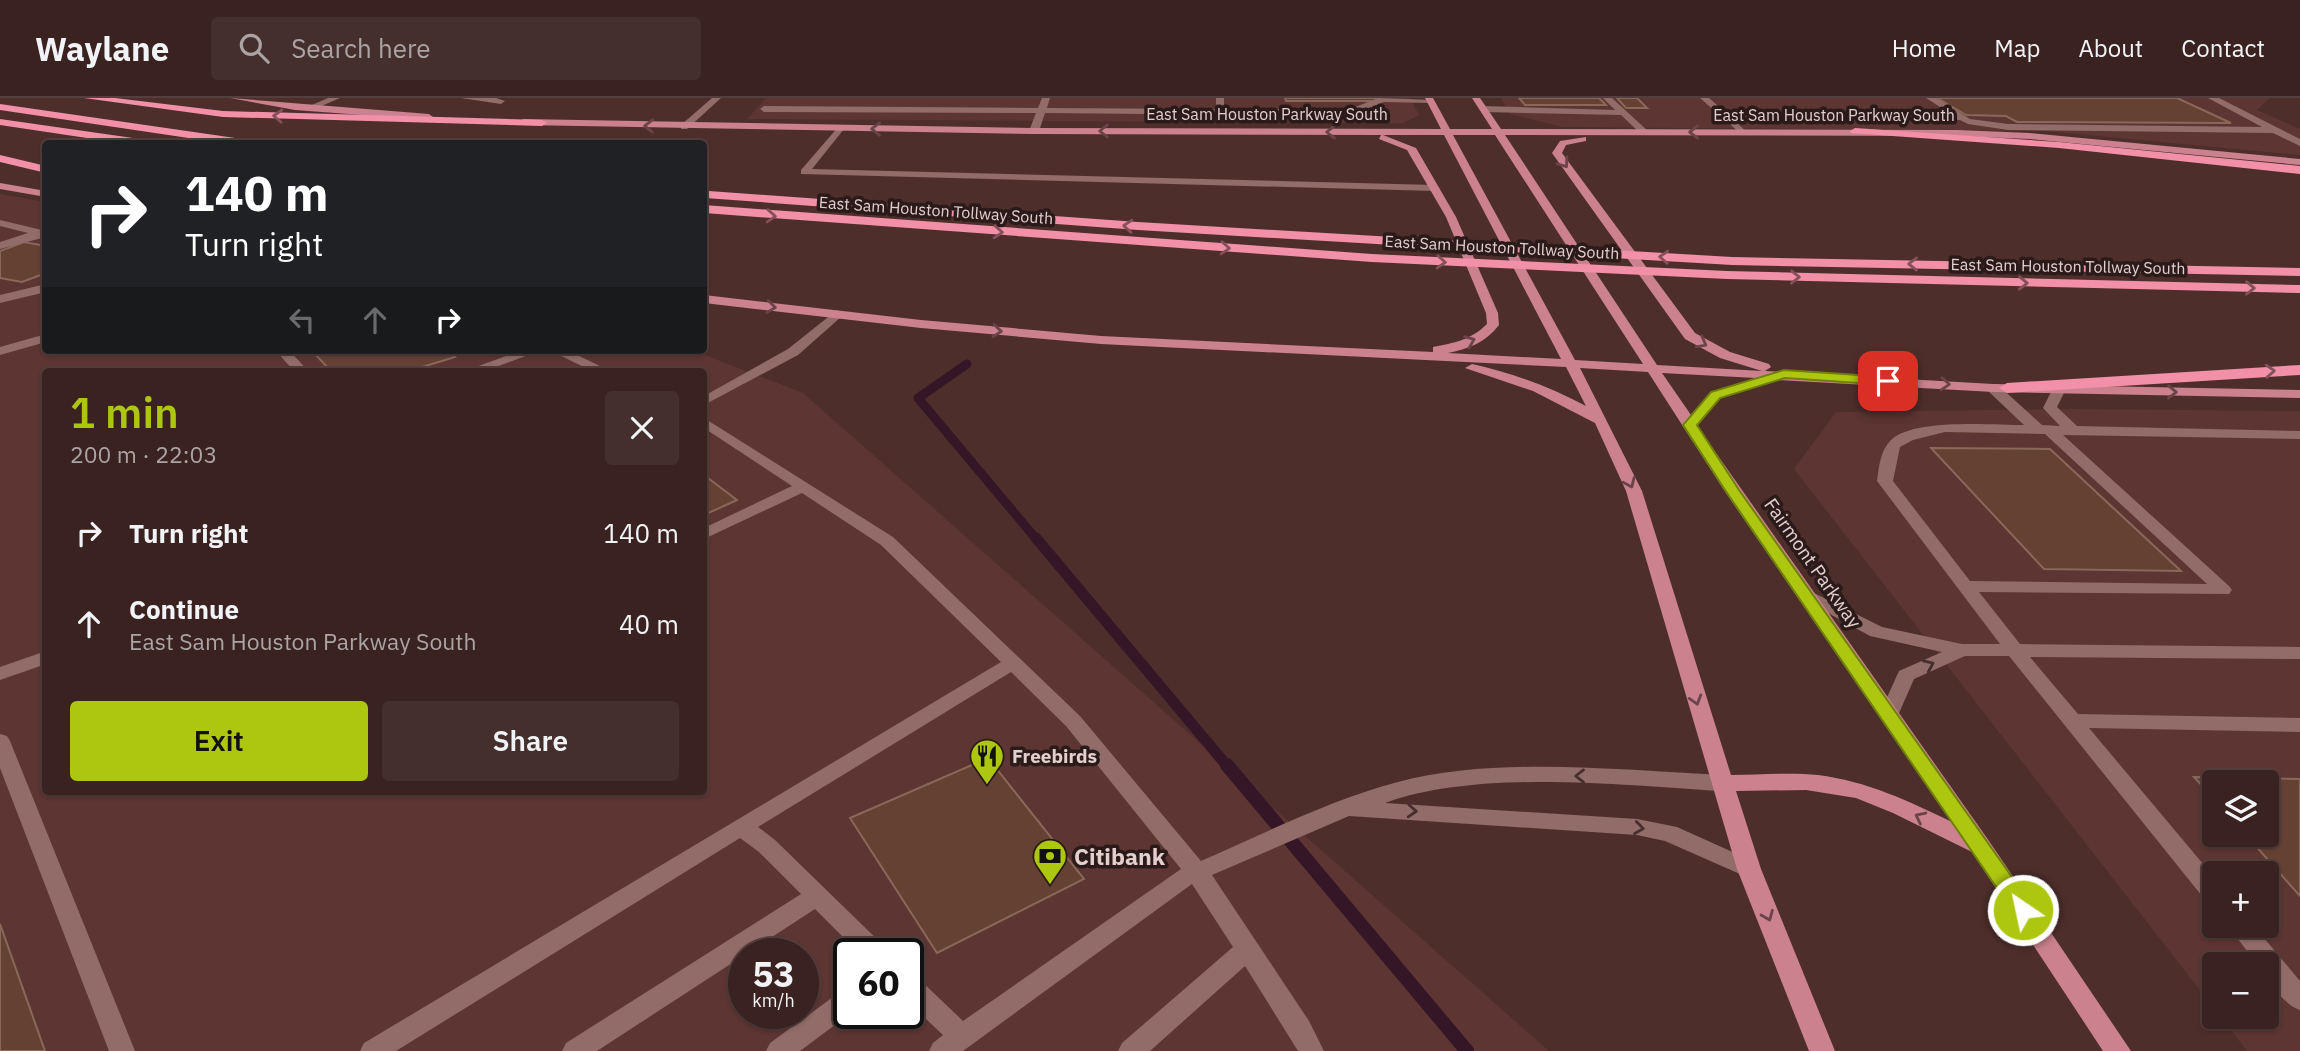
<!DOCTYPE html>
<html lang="en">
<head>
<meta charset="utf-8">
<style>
  :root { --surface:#3a2220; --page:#452f2d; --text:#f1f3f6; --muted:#aba4a5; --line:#543f3e; --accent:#adc60f }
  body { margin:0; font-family:"IBM Plex Sans",sans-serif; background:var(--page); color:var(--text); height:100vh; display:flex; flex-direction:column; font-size:26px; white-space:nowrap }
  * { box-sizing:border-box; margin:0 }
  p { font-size:23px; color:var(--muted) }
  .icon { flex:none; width:38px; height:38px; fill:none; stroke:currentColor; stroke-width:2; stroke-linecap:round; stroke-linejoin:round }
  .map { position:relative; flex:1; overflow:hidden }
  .sheet { position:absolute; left:42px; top:270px; width:665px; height:427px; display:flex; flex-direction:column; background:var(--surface); border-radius:7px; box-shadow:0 2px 5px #0004,0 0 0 2px var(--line) }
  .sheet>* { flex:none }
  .guide { position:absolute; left:42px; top:42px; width:665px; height:214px; border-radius:7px; box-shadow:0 2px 5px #0004,0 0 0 2px var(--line); background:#202124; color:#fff; overflow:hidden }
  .fabs { position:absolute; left:2202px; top:672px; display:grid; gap:14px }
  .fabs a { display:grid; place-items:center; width:77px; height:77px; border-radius:7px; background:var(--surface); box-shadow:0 2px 5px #0004,0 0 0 2px var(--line); font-size:35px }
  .speed { position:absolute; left:728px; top:840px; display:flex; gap:14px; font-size:35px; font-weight:700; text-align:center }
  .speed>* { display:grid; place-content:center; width:91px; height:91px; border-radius:50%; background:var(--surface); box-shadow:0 2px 5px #0004,0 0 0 2px var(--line); line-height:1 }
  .speed small { font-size:18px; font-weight:400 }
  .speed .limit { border:4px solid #111; border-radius:10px; background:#fff; color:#111 }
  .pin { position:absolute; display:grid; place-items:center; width:60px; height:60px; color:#fff; margin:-30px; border-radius:14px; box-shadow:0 4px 10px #0006 }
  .me { position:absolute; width:77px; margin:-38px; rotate:326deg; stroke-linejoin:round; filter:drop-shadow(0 0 5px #0008) }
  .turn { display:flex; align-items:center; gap:24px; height:147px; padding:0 28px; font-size:32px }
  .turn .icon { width:91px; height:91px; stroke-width:2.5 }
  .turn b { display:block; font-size:49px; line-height:60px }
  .lanes { display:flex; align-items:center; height:66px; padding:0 28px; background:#0003; justify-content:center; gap:35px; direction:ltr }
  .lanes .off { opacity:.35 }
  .round { display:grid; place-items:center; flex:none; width:74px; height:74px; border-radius:7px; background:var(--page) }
  .headline { display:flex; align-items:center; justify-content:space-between; height:119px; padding:0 28px }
  h1 { font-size:42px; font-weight:600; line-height:52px; color:var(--accent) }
  .action { display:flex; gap:14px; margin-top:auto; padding:14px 28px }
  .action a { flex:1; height:80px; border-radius:7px; background:var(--accent); color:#111; font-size:28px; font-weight:600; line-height:80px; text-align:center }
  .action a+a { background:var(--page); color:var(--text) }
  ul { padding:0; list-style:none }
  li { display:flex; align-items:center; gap:21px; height:91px; padding:0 28px }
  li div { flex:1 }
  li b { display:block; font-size:26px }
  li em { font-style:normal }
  header { display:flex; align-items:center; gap:42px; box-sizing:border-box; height:98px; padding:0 35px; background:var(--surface); border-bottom:2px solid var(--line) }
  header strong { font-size:33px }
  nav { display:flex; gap:38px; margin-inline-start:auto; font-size:24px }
  .search { width:490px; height:63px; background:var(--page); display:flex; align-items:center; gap:18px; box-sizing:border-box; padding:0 24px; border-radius:7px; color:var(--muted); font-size:26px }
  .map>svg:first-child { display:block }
  .built { fill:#5d3532; fill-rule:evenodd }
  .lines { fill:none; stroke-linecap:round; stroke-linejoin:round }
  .stream-far2 { stroke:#351627; stroke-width:9 }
  .stream-far1 { stroke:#351627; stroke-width:11 }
  .stream { stroke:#351627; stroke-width:14 }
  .building { fill:#644133; stroke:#89685a; stroke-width:2 }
  .minor { fill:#916c69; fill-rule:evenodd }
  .major { fill:#cb828e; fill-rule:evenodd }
  .highway { fill:#f190a6; fill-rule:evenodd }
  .oneway { stroke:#845059 }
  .oneway2 { stroke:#6a4448 }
  .oneway3 { stroke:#442f2e }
  .route { fill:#adc60f; stroke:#70810a; stroke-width:2 }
  .labels { text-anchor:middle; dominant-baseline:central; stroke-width:7; stroke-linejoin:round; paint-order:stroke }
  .far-street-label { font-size:16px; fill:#e4cfcc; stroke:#2a1b1a }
  .street-label { font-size:19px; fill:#e4cfcc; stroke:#2a1b1a }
  .poi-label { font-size:19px; font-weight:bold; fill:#e4cfcc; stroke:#2a1b1a; text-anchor:start }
  .near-poi-label { font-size:23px; font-weight:bold; fill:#e4cfcc; stroke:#2a1b1a; text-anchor:start }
</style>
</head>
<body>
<header>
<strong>Waylane</strong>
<div class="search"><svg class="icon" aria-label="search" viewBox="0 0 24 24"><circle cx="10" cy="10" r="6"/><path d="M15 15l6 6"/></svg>Search here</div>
<nav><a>Home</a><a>Map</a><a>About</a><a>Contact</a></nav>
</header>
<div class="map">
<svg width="2300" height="953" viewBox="0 0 2300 953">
  <rect width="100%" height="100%" fill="#4e2e2b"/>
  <g class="built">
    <polygon points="766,0 1410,0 1419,17 1403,25 747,21"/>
    <polygon points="1501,0 2270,0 2257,12 2300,31 2300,57 2044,33 1562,29 1510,16"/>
    <path d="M0,96l45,8 1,148h646l111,43 746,658h-1549zM46,273h658v420h-658zM744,856h59v59h-59zM849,856h59v59h-59z"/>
    <path d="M2076,311l224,2v640h-53l-26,-34h45v-53h-52v44l-420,-539 42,-57zM2214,684h52v53h-52zM2214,775h52v53h-52z"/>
  </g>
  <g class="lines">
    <polyline class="stream-far2" points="967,266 918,300 1037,442"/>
    <polyline class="stream-far1" points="1036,440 1228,669"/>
    <polyline class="stream" points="1227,667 1467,953"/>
  </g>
  <g class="building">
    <polygon points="1285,0 1380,0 1382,3 1286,3"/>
    <polygon points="1519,0 1599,0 1606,7 1525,7"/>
    <polygon points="1617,0 1637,0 1647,10 1626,10"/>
    <polygon points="1937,0 2177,0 2231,25 2017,24 2006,18 1966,17"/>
    <polygon points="24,144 46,148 46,175 22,184 0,180 0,153"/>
    <polygon points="311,252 447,252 455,259 409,273 331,273"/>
    <polygon points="1931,350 2050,351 2181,473 2044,471"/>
    <polygon points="704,377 737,402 704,417"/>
    <polygon points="988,660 1084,781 937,855 850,720"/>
    <polygon points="2194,679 2300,681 2300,798 2246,737 2266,737 2266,684 2214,684 2214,701"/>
    <polygon points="0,826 45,953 0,953"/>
  </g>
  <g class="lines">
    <g class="minor">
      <polygon points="328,0 340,0 312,12 305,10"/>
      <polygon points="461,0 496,0 505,3 501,6"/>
      <polygon points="712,0 721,0 687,31 681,31 681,27"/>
      <polygon points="1042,0 1050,0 1047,10 1216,11 1216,0 1224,0 1224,11 1348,12 1378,0 1434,2 1430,5 1384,4 1349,18 1045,15 1039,33 1034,36 1029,33 1036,15 764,14 760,11 764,8 1038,10"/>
      <polygon points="1603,0 1612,0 1648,33 1648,37 1642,37 1621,17 1483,14 1479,11 1483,8 1615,12"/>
      <polygon points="1700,0 1709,0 1725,14 1951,16 1926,0 1936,0 1970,21 2008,26 2262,29 2208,0 2219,0 2300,41 2300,48 2273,35 2008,32 1968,26 1960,22 1731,20 1746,33 1741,36"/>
      <polygon points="839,28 844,31 812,71 1435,87 1440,90 1435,93 801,76 801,72"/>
      <polygon points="0,122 46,133 46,139 0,151 0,144 28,135 0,128"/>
      <polygon points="46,186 46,194 0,205 0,197"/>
      <polygon points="837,212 843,216 841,219 798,257 704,307 704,298 788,251"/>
      <polygon points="46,236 46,244 0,257 0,249"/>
      <polygon points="275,252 289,252 308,273 294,273"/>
      <polygon points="522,252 542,252 485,273 465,273"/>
      <polygon points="549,252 567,252 610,273 592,273"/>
      <path d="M1993,286l5,1 44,40 18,1 -17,-18 11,-22 5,-1 7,4 -9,18 20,19 223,5v8l-237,-4 166,151 3,4 -3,4 -250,-2 41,52 280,3v12l-270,-2 48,57 222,4v14l-211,-4 125,149v26l-8,-2 -197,-245h-44l-51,23 -18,41h-14l-3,-5 20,-44 43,-19 -72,-16 -73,-40 3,-4h12l70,35 80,17h38l-123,-163c2,-14 3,-30 14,-41 22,-22 102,-15 133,-15l-36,-34 -2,-3zM1945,334l100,2 162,150 -237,-3 -77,-100 7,-34 13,-7z"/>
      <path d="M704,320l189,119 187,179 121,145c64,-28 129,-61 197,-79 96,-26 224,-12 323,-7l8,3 3,5 -3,5 -8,3c-101,-6 -241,-22 -336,12l252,16 40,8 80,36 4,6 -4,6 -8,3 -84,-37 -28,-6 -288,-19 -137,59 97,146 15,30h-26l-53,-85 -95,85h-32l4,-8 111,-96 -41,-63 -229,167h-34l4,-8 10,-8 -35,-33v-28l9,3 46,44 218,-152 -115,-143 -55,-54 -253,155 17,13 110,107 3,7h-28l-45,-45 -218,142h-35l4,-8 235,-149 -42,-42 -19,-14 -344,213h-36l4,-8 637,-381 -120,-117 -79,-52 -98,46v-11l88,-42 -88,-58z"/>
      <polygon points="46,553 46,566 0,582 0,569"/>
      <polygon points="0,636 7,638 10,643 135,953 109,953 0,670"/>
      <path d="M2228,828h26l46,55v29c-17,-6 -34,-29 -34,-46h-9z"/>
      <polygon points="849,891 851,915 800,953 766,953 770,945 840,894"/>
    </g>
    <g class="major">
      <polygon points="230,0 429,16 433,19 429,22 295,12"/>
      <path d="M1425,0h8l17,31h42l-20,-31h8l21,31 456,1 73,3 270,26v6l-270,-26 -73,-3 -452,-1 152,230 105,6 -42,-13 -35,-19 -133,-186 8,-12 26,-4v4l-20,4 -4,8 133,180 35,19 39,12 2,3 -6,4 228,13 307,6v8l-307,-6 -217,-12 -55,18 -24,28 292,415 142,210h-28l-131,-199 -79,-39 -37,-15 -50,-8 -70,1 25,78 74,182h-26l-72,-182 -111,-378 -31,-68 -62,-32 -68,-23 7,-4c40,9 77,22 114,42l-20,-39 -465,-23 -180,-16 -217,-25v-8l217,25 180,16 332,16v-5c21,-4 38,-7 54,-23l-1,-11 -40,-96 -39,-67 -28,-11 2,-4 -347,-1 -511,-9 -4,-3 4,-3 511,9 407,1zM1383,37h61l117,224 -113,-6c21,-4 38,-11 51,-28l-1,-12 -42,-96 -40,-69zM1453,37h42l148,229 -68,-4zM1580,270l68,4 76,118 228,332c-43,-21 -86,-41 -134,-47 -28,-3 -58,0 -87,0l-89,-284zM1662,275l94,5 -45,14 -20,23z"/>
      <polygon points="0,85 46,93 46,99 0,91"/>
    </g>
    <g class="highway">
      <polygon points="84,0 115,0 223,13 542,22 547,25 542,28 223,19"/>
      <polygon points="0,6 256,43 261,46 229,46 0,12"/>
      <polygon points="0,21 140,41 146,44 127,46 0,27"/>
      <polygon points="1855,30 2059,44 2300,68 2300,76 2059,50 1851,35 1850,33"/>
      <polygon points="0,57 46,68 46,75 0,64"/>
      <polygon points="709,93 1138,124 1732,159 2300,170 2300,178 1732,167 1138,132 705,100 705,94"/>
      <polygon points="704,107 1372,156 1727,173 2300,187 2300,195 1727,181 1372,164 704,115"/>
      <polygon points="2300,267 2300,277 2007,295 1999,290 2007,285"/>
    </g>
  </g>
  <defs><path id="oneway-chevron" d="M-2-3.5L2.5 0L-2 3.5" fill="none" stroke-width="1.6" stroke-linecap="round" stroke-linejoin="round" transform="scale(1.75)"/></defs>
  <g class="oneway">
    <use href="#oneway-chevron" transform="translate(278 18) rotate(-177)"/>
    <use href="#oneway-chevron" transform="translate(771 118) rotate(4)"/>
    <use href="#oneway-chevron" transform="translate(1128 128) rotate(-176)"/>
    <use href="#oneway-chevron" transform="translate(998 134) rotate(4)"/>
    <use href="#oneway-chevron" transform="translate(1225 150) rotate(4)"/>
    <use href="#oneway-chevron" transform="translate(1664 159) rotate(-177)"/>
    <use href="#oneway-chevron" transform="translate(1441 164) rotate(3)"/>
    <use href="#oneway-chevron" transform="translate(1913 166) rotate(-179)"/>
    <use href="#oneway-chevron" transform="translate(1795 179) rotate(1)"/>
    <use href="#oneway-chevron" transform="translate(2023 185) rotate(1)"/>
    <use href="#oneway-chevron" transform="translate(2250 190) rotate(1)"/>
    <use href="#oneway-chevron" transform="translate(2270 273) rotate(-4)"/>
  </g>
  <g class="oneway2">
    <use href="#oneway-chevron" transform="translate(649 28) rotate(-179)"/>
    <use href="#oneway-chevron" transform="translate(876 31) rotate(-179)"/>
    <use href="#oneway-chevron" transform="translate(1104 33) rotate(-180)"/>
    <use href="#oneway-chevron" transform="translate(1331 34) rotate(-180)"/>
    <use href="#oneway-chevron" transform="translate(1694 34) rotate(179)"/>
    <use href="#oneway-chevron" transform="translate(1564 65) rotate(54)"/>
    <use href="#oneway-chevron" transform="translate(771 209) rotate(7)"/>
    <use href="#oneway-chevron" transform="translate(997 233) rotate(5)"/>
    <use href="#oneway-chevron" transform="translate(1470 243) rotate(-22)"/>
    <use href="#oneway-chevron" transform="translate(1702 245) rotate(28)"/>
    <use href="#oneway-chevron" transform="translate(1945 286) rotate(4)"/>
    <use href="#oneway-chevron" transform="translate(2172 294) rotate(1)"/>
    <use href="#oneway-chevron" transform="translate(1630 385) rotate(66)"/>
    <use href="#oneway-chevron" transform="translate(1696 602) rotate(73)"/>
    <use href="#oneway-chevron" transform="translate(1920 719) rotate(-154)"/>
    <use href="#oneway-chevron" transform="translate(1768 818) rotate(68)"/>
  </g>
  <g class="oneway3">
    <use href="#oneway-chevron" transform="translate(1929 567) rotate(-24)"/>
    <use href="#oneway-chevron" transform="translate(1580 678) rotate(-180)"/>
    <use href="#oneway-chevron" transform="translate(1412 713) rotate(3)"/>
    <use href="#oneway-chevron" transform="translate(1639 730) rotate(8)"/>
  </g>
  <polygon class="route" points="1784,272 1888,279 1895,283 1888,287 1785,280 1720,300 1697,327 1739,392 2031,806 2034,812 2031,818 2023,820 2016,818 1725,392 1683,327 1711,294"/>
  <defs>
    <g id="restaurant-pin" transform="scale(1.75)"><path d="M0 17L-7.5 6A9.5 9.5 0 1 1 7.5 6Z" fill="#adc60f" stroke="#2a1b1a"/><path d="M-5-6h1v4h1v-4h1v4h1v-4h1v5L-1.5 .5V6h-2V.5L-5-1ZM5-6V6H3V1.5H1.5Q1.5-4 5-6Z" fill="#111"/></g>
    <g id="bank-pin" transform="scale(1.75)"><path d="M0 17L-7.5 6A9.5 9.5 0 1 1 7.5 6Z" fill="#adc60f" stroke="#2a1b1a"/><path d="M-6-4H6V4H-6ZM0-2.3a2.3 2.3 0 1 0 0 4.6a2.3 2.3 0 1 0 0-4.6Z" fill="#111"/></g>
  </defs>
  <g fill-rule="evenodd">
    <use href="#restaurant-pin" x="987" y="658"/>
    <use href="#bank-pin" x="1050" y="758"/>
  </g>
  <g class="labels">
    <g class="far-street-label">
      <text x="1267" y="16">East Sam Houston Parkway South</text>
      <text x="1834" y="17">East Sam Houston Parkway South</text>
      <text transform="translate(936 112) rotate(4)">East Sam Houston Tollway South</text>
      <text transform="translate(1502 149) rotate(3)">East Sam Houston Tollway South</text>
      <text transform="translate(2068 168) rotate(1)">East Sam Houston Tollway South</text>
    </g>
    <g class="street-label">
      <text transform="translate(1813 465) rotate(55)">Fairmont Parkway</text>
    </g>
    <g class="poi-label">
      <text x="1012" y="658">Freebirds</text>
    </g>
    <g class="near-poi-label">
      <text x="1074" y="758">Citibank</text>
    </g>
  </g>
</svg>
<div class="fabs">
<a><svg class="icon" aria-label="layers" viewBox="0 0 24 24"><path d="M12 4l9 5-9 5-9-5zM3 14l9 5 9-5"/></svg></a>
<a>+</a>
<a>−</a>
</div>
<div class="speed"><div>53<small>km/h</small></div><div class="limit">60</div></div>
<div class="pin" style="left:1888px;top:283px;background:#d93025"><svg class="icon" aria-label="arrive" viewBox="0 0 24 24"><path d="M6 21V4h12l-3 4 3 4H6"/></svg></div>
<svg class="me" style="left:2023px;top:812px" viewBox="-20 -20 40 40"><circle r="17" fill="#adc60f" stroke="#fff" stroke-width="3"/><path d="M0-11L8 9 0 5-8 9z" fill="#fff"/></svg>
<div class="guide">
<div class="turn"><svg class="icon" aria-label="right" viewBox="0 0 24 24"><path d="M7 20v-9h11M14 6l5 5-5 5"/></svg><div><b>140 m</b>Turn right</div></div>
<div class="lanes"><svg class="icon off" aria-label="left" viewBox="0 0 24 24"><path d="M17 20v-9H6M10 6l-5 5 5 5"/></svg><svg class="icon off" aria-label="ahead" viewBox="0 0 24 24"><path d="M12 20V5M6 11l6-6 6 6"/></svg><svg class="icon" aria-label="right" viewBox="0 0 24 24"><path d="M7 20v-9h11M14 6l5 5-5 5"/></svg></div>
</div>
<section class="sheet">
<div class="headline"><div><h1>1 min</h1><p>200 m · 22:03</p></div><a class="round"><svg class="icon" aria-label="close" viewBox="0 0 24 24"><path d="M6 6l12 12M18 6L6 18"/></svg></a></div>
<ul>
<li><svg class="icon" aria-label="right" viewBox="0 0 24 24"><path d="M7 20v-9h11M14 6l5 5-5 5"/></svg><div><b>Turn right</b></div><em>140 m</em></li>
<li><svg class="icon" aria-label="ahead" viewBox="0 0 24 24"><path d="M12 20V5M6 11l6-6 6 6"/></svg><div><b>Continue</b><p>East Sam Houston Parkway South</p></div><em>40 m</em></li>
</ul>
<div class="action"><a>Exit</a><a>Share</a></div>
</section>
</div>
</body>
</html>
